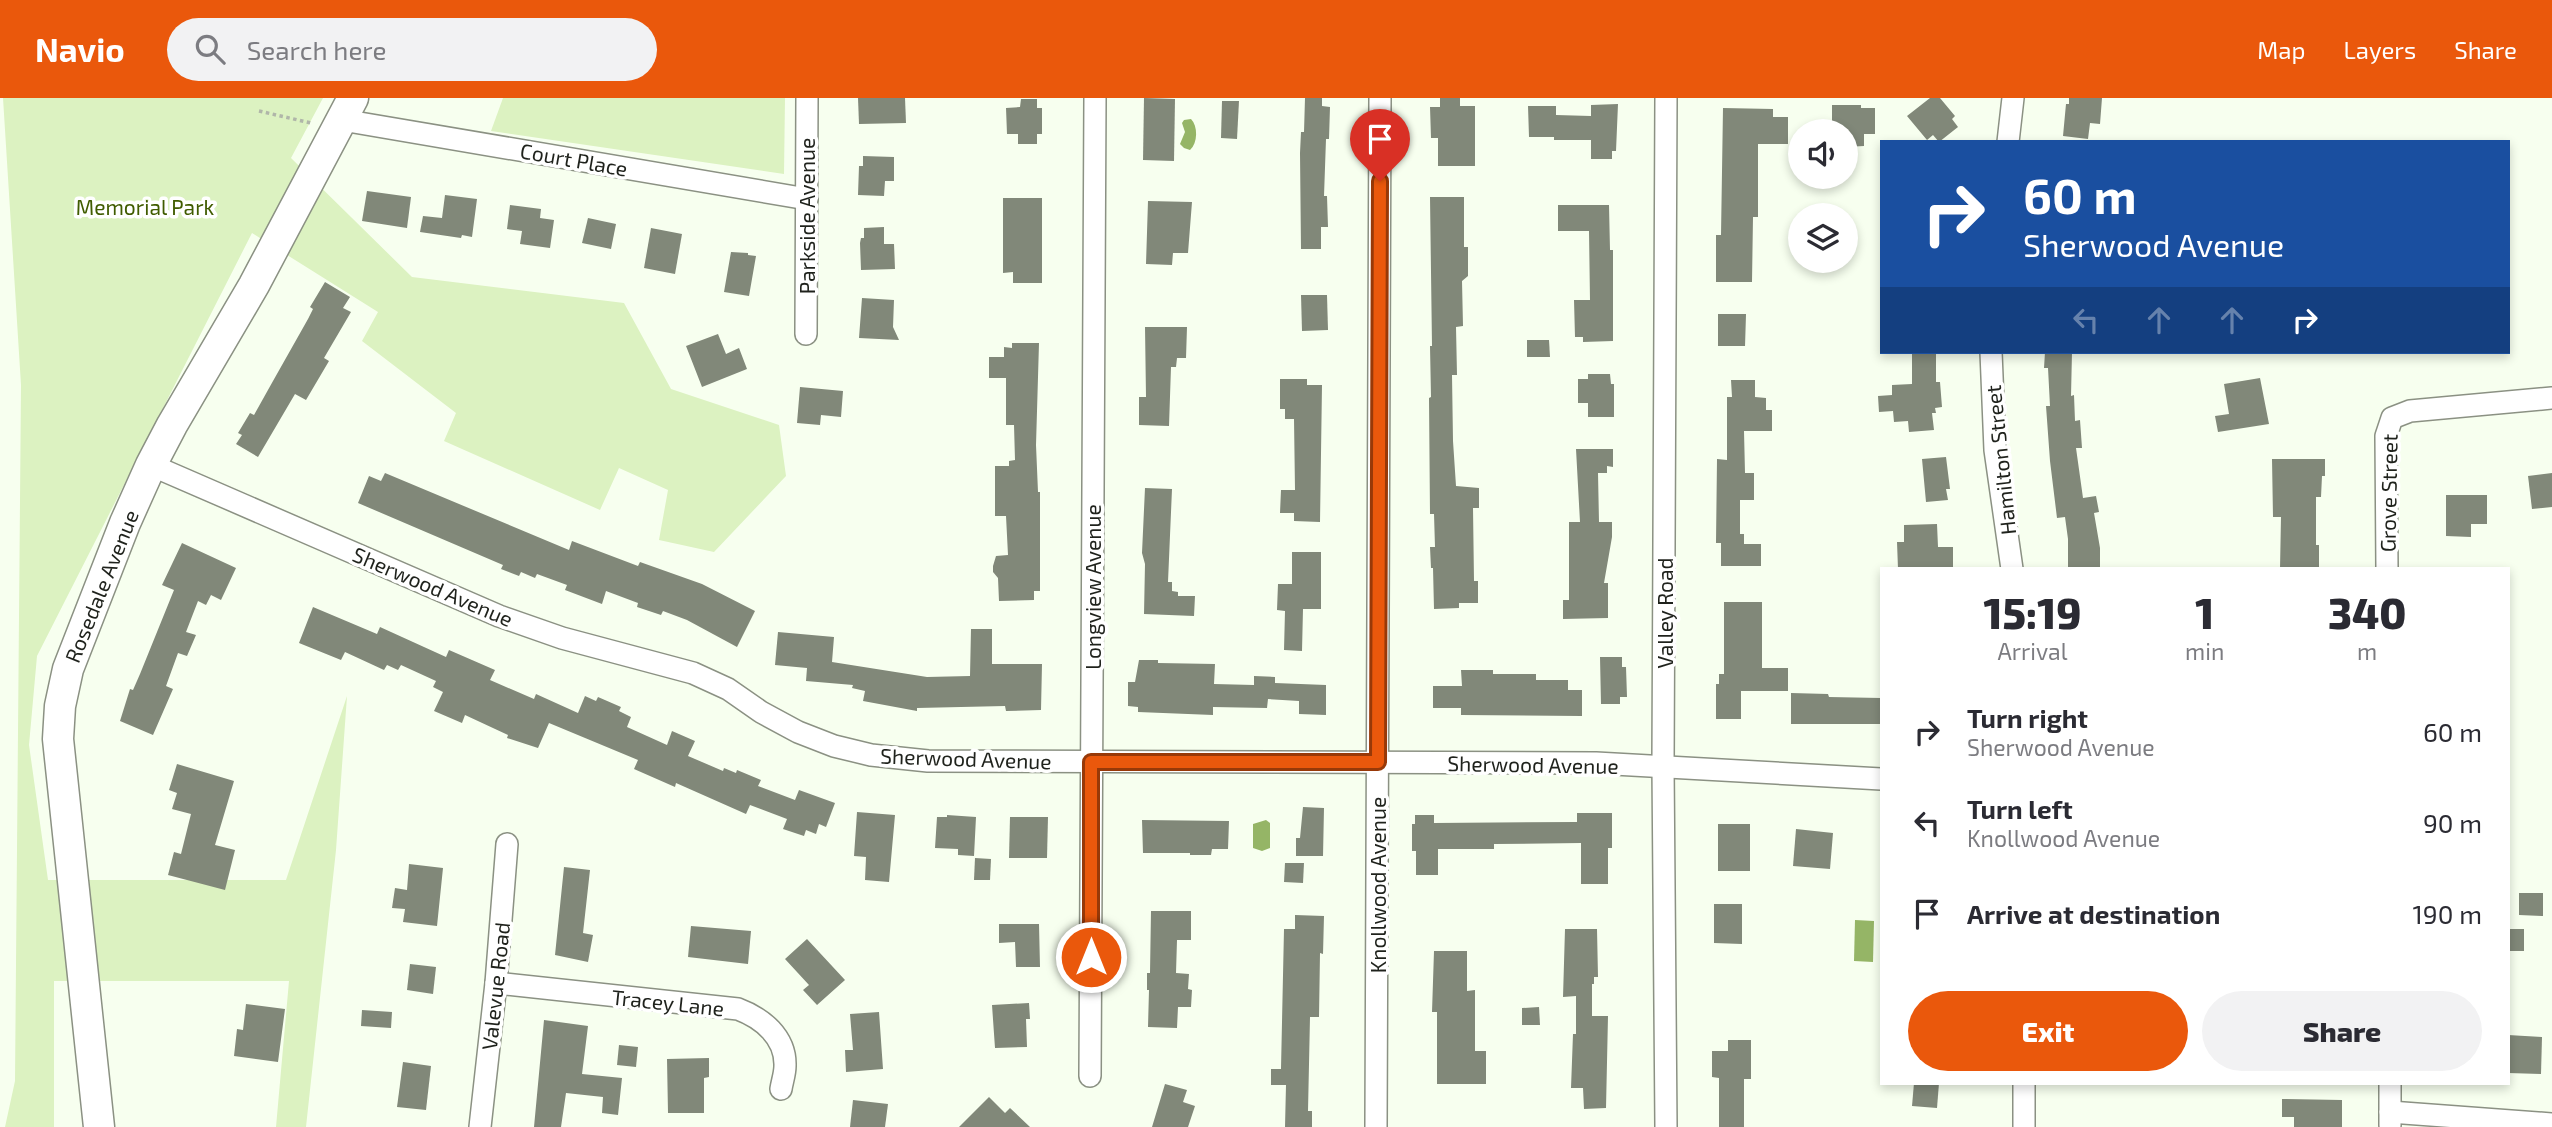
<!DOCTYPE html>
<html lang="en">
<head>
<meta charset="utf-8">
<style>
  :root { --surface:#fff; --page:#f2f2f3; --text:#2b2b33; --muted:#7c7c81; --accent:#ea580c }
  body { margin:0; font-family:"Exo 2",sans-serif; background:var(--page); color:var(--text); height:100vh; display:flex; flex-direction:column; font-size:26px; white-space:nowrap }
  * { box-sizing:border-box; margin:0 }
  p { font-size:23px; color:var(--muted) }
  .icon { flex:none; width:38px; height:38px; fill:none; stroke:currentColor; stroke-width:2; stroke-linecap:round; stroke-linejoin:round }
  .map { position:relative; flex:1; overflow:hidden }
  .details { position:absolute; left:1880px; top:469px; width:630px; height:518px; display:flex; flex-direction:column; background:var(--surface); border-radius:0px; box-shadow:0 4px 10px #0003 }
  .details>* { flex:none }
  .banner { position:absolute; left:1880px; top:42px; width:630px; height:214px; border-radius:0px; box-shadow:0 4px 10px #0003; background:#1a4fa0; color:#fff; overflow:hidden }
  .tools { position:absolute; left:1788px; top:21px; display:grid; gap:14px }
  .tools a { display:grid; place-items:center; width:70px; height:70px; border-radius:50%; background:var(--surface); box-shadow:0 4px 10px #0003; font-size:35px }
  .pin { position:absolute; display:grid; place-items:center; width:60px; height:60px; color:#fff; margin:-72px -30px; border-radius:50% 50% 50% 0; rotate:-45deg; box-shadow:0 0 7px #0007 }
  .pin .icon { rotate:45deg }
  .me { position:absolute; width:77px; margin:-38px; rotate:0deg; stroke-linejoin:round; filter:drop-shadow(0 0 5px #0008) }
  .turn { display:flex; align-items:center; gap:24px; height:147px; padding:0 28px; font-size:32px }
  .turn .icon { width:91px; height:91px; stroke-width:2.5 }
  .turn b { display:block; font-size:49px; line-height:60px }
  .lanes { display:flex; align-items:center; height:66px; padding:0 28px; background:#0003; justify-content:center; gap:35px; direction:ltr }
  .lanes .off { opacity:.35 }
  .eta { display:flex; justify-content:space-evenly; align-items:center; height:119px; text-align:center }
  .eta b { font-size:42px; font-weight:800; line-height:49px }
  .button { display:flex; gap:14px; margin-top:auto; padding:14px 28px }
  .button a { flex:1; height:80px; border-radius:42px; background:var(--accent); color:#fff; font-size:28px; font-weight:800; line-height:80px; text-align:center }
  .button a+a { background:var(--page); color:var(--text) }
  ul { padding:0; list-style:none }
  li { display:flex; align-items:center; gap:21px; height:91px; padding:0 28px }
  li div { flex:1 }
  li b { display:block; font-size:26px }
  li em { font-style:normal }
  header { display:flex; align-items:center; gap:42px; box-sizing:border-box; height:98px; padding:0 35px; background:var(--accent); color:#fff }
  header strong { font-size:33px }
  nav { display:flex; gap:38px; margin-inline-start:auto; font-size:24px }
  .search { width:490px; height:63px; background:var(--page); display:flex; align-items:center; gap:18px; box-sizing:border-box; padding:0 24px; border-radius:38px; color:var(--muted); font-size:26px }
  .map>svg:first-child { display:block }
  .green { fill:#dcf2c1 }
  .water { fill:#95b566 }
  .building { fill:#818879 }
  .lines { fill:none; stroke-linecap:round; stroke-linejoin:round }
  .street-casing { stroke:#8b9183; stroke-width:24 }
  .secondary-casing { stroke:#8b9183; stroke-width:33 }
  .path { stroke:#b0b6a9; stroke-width:3.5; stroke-dasharray:3.5 3.5; stroke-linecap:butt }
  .street { stroke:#fff; stroke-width:21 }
  .secondary { stroke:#fff; stroke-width:30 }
  .route-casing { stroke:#983908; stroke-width:18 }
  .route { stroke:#ea580c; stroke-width:12 }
  .labels { text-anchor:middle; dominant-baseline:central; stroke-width:7; stroke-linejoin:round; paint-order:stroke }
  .street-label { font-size:21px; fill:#1f221c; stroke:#fff }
  .park-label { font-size:21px; fill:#405c00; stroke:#fff }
</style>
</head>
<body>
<header>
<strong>Navio</strong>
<div class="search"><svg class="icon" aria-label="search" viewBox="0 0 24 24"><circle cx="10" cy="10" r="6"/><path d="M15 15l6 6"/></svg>Search here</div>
<nav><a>Map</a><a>Layers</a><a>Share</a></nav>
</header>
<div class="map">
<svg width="2552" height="1029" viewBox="0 0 2552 1029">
  <rect width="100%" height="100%" fill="#f7ffef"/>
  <g class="green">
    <polygon points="3,0 323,0 291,60 412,179 624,205 671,291 779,327 786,378 714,454 659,442 668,392 619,370 600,412 444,343 456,315 362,243 378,214 252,135 37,558 29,647 48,782 286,782 347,598 336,752 306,1029 276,1029 289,883 54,883 54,1029 5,1029 15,983 21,287"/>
    <polygon points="503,0 785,0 784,76 491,33"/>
  </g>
  <g class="water">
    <path d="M1191,21c7,7 7,24 -1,31l-6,-2 -4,-4 5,-12 -3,-9 2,-3z"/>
    <polygon points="1266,722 1270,725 1270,750 1262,753 1253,750 1253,726"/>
    <polygon points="1855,822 1874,823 1873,864 1854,863"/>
  </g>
  <g class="building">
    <polygon points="858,0 905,0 906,25 859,26"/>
    <polygon points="1144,0 1175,1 1174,63 1143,62"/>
    <polygon points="1305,0 1322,0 1322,8 1330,9 1329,41 1326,41 1324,98 1327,98 1328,129 1321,129 1321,151 1301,151 1300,55 1301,34 1304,34"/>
    <polygon points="1440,0 1460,0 1460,8 1475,8 1475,68 1438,68 1438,40 1431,40 1430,9 1440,9"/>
    <polygon points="1930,0 1940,0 1955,18 1952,21 1958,29 1939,44 1933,37 1927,42 1907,18"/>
    <polygon points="2069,0 2102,0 2100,26 2090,25 2088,41 2063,38 2066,6 2069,6"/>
    <polygon points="1021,1 1037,1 1037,10 1042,10 1042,36 1037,36 1037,46 1018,46 1018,36 1007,36 1006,10 1020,9"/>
    <polygon points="1222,3 1239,3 1237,41 1221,40"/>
    <polygon points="1618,6 1616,53 1612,53 1612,61 1591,61 1591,42 1554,42 1554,39 1529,39 1528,8 1556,8 1556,17 1591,18 1591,7"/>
    <polygon points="1832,7 1861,7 1861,10 1875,10 1875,36 1864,36 1864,48 1846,49 1845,30 1832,30"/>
    <polygon points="1723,10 1773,11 1773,19 1788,19 1788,46 1758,46 1758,119 1753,119 1752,184 1716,184 1716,137 1721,137"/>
    <polygon points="863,58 894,59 894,83 885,83 884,98 858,97 859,68 863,68"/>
    <polygon points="367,93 411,99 407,130 362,123"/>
    <polygon points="445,97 477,101 472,139 462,137 461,140 420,134 423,118 442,120"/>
    <polygon points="1430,99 1464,99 1464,149 1468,149 1468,178 1462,183 1463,228 1456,229 1457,277 1452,277 1453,343 1456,388 1479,390 1479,410 1473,410 1474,483 1478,483 1478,505 1459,505 1459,510 1434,511 1433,470 1431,470 1430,449 1435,449 1434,416 1430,416 1429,300 1431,299 1430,248 1432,248"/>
    <polygon points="1003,100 1042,100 1042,185 1013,185 1013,174 1003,175"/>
    <polygon points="1148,103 1192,104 1188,155 1173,155 1172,167 1146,166"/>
    <polygon points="510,107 541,111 540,120 554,122 550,150 520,146 522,133 507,131"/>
    <polygon points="1558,107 1609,107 1610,152 1613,152 1613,243 1583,244 1583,239 1575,239 1574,202 1590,202 1589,133 1558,133"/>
    <polygon points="588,120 616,126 611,151 582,145"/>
    <polygon points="884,129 884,146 894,146 895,171 861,172 860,145 861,140 864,140 864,130"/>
    <polygon points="651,130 682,136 675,176 644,170"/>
    <polygon points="731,154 748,155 748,157 756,158 749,198 724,194"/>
    <polygon points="325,184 350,199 343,210 351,214 324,260 329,263 306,302 295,296 258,359 236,346 242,337 238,335 250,315 254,317 273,283 308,221 313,211 310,209"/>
    <polygon points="1301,197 1327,197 1328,232 1302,233"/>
    <polygon points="862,200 894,202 893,229 899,242 859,240"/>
    <polygon points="1718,216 1746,216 1745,248 1718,248"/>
    <polygon points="1145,229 1187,229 1186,260 1177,260 1176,269 1171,269 1169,328 1139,327 1139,299 1146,299"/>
    <polygon points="718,236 726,256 739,250 747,271 702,289 686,248"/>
    <polygon points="1527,242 1549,242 1550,259 1527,259"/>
    <polygon points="1012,245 1039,245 1036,347 1038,394 1040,394 1040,493 1034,493 1034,502 999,503 998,480 993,474 993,468 996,458 1008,457 1006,418 995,418 995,368 1009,368 1009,363 1015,362 1014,327 1006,327 1006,280 989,280 989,259 1004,259 1004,249 1012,250"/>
    <polygon points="1912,254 1936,254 1936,284 1940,284 1942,309 1935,310 1936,315 1932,315 1934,332 1909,334 1908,323 1894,324 1893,313 1879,314 1878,298 1892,297 1892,287 1912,286"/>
    <polygon points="2045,254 2072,254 2071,298 2074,297 2075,323 2080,322 2082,350 2076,350 2083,400 2096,398 2099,414 2094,415 2100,450 2100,471 2068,471 2068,441 2065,419 2057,420 2050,363 2046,308 2050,308 2048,270 2044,270"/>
    <polygon points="1588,276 1610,276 1611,286 1614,286 1614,319 1588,319 1588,305 1578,305 1578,281 1588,281"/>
    <polygon points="2260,280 2269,326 2218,334 2215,318 2229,316 2224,286"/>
    <polygon points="1280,281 1307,281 1307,287 1322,287 1320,424 1294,423 1294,415 1280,415 1281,392 1295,392 1294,321 1285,321 1285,311 1280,311"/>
    <polygon points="1731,282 1755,282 1755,299 1766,300 1766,312 1772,312 1772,333 1744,333 1745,375 1754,375 1754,402 1740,402 1740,436 1744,436 1744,446 1761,446 1761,468 1721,468 1721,445 1716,445 1717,361 1727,362 1727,299 1732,299"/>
    <polygon points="800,289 843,293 841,319 821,317 820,327 797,325"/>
    <polygon points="1576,351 1613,351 1613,369 1607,368 1607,375 1598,375 1599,424 1612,424 1612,439 1604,485 1608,485 1608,520 1563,521 1563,502 1569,502 1569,424 1580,424"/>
    <polygon points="1946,359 1950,391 1946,391 1948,402 1926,404 1922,361"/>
    <polygon points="2272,361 2325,361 2325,378 2322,378 2321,399 2316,399 2316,447 2319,447 2319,471 2280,471 2281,419 2273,419"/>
    <polygon points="385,375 569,452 572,443 638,468 640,464 702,486 755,513 737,549 687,522 663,513 661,517 637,509 638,505 606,493 602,506 565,492 567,487 537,476 535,480 521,474 519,478 501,471 503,467 358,405 369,378 381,383"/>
    <polygon points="2552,375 2552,409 2532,411 2528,378"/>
    <polygon points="1145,390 1172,391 1168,484 1172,484 1172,493 1178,494 1178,498 1195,498 1194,518 1144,516 1145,466 1142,455"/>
    <polygon points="2446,397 2487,397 2487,426 2471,426 2471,439 2446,438"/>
    <polygon points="1937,426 1938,449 1953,449 1953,471 1898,471 1897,444 1904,444 1904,427"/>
    <polygon points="182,445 236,470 221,502 211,497 206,507 198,503 186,534 196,537 187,558 178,555 166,588 173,591 153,637 120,623 130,591 133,592 140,576 174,492 162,487"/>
    <polygon points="1292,454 1321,454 1321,511 1303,511 1302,553 1284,552 1285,513 1277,512 1278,486 1292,486"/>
    <polygon points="1724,504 1762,504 1762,570 1788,570 1788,593 1741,593 1741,621 1716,621 1716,586 1719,586 1719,576 1724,576"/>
    <polygon points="313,509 377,536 380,529 446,559 449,552 495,572 490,582 534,601 536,596 578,615 585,598 596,603 598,599 621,609 619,613 631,619 627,629 667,647 672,633 695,643 688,658 723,673 724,670 736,675 737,672 761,682 758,688 795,702 799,692 835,705 826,729 819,726 816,736 806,732 804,738 783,731 787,721 750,707 746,716 676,685 675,689 634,671 638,662 549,625 538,650 507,640 508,637 465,617 462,625 434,613 443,594 433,589 436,583 401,567 398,572 387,567 384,572 345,554 341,562 299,545"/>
    <polygon points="971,531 992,531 992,566 1042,566 1041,612 1006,613 1005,608 917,610 917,613 863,603 865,593 852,590 853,587 806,583 807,570 775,567 778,534 834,539 832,564 927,579 970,578"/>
    <polygon points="1600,559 1622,559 1622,569 1626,569 1627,599 1620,599 1620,606 1601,606"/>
    <polygon points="1139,562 1158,562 1158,565 1215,566 1214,586 1254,587 1254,578 1275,579 1275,585 1326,587 1326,617 1299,616 1299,603 1268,601 1267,610 1213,609 1213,617 1138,614 1138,609 1128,608 1128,584 1135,584"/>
    <polygon points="1461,572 1493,572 1493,576 1536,576 1536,582 1568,582 1568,592 1582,592 1582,618 1461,617 1461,610 1433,610 1433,588 1462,588"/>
    <polygon points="1791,595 1828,596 1829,599 1881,600 1881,626 1791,626"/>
    <polygon points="177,666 234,683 215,747 235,752 225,792 168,777 174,754 181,756 191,716 172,711 177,695 169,692"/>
    <polygon points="1303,709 1324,710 1323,758 1296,758 1296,740 1300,740"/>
    <polygon points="857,714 895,717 889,784 865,782 866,759 854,758"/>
    <polygon points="1577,715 1612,715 1612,750 1608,750 1608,786 1581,786 1581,745 1494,746 1494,751 1438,751 1438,777 1416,777 1416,753 1412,753 1412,726 1415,726 1415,717 1434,717 1434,725 1577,724"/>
    <polygon points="947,717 976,719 974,758 958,757 958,751 935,750 937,719 947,719"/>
    <polygon points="1010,719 1048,719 1047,760 1009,760"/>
    <polygon points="1142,722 1229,723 1228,751 1212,751 1211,757 1190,757 1190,755 1143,755"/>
    <rect x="1718" y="726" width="32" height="47"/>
    <polygon points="1796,731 1833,735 1830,771 1793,768"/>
    <polygon points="975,760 991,761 990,782 974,782"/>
    <polygon points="1285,765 1304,765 1303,785 1284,784"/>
    <polygon points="409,766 443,770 437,828 403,824 405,811 392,810 395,790 407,792"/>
    <polygon points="564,769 590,772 583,835 593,837 588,864 555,857"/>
    <polygon points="2519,795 2543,795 2543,818 2519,817"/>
    <polygon points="1714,806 1742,806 1742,846 1714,845"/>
    <polygon points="1151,813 1191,813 1191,842 1177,842 1176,875 1189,876 1188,891 1192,892 1191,909 1178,909 1177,930 1148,929 1149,892 1147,892 1147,875 1150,875"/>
    <polygon points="1295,817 1324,818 1323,856 1320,855 1319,919 1310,919 1308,1013 1312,1013 1312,1029 1285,1029 1286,987 1271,987 1271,971 1281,971 1284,831 1295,831"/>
    <polygon points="999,826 1039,826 1040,869 1016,869 1015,844 999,845"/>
    <polygon points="691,828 751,833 748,866 688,859"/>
    <polygon points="1565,831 1597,831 1598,879 1594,879 1594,886 1592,886 1592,918 1608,918 1606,1010 1584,1011 1583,990 1571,990 1573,936 1576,936 1576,898 1563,899"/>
    <rect x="2508" y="831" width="16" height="22"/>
    <polygon points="807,841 845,882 817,907 803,892 809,887 785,861"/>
    <polygon points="1434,853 1467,853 1467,893 1475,892 1475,953 1486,953 1486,986 1437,986 1437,914 1432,914"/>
    <polygon points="410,866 436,869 433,896 407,892"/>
    <polygon points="1029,905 1030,921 1026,921 1027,949 995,950 992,907"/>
    <polygon points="246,906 285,911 278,964 234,958 237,931 243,932"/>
    <polygon points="1539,909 1540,927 1522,927 1522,910"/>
    <polygon points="362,912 392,914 391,930 361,928"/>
    <polygon points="879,914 883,971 846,974 845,952 853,952 850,916"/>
    <polygon points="544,922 588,928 582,976 622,980 618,1017 602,1015 603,999 566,995 561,1029 534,1029"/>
    <polygon points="2508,937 2542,939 2541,976 2508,975"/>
    <polygon points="1728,942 1751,942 1751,981 1744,981 1744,1029 1719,1029 1719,980 1712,979 1712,953 1728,953"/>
    <polygon points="619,947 638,949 636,969 617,967"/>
    <polygon points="709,960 709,979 704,980 704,1015 668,1015 667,961"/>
    <polygon points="403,964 431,968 426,1012 397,1009"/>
    <polygon points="1914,985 1939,985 1937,1010 1912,1008"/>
    <polygon points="1165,986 1187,992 1183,1004 1195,1008 1188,1029 1152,1029"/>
    <polygon points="989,999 1005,1015 1010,1010 1030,1029 959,1029"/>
    <polygon points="2282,1001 2342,1002 2342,1029 2294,1029 2294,1019 2282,1019"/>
    <polygon points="853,1002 888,1006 885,1029 850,1029"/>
  </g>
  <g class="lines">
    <g class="street-casing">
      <g id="street">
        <polyline points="342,22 807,101"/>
        <polyline points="2008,44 2013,0"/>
        <polyline points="806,236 807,0"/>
        <polyline points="1991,254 1995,352 2012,471"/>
        <polyline points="151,367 499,518 562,540 693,575 728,591 761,614 798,634 834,648 871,657 928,663 1596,665 1881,681"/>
        <polyline points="2387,471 2386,338 2392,320 2410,313 2552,300"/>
        <path d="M496,885l242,26c24,9 48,28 47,57 0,8 -3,16 -4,23"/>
        <polyline points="1090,978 1095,0"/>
        <polyline points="2024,985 2024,1029"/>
        <polyline points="2390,1014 2552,1026"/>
        <polyline points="2390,1027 2390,985"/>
        <polyline points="480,1029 496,885 507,746"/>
        <polyline points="1376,1029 1380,0"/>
        <polyline points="1666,1029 1663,668 1666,0"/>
      </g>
    </g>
    <g class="secondary-casing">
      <polyline id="secondary" points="99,1029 58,641 60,608 68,571 125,425 151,367 172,327 254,187 353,0"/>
    </g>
    <polyline class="path" points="259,13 311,25"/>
    <use href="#street" class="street"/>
    <use href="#secondary" class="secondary"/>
  </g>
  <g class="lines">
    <g class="route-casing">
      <polyline id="route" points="1091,859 1091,664 1378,664 1380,83"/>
    </g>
    <use href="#route" class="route"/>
  </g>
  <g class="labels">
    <g class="street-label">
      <text transform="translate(574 61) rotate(10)">Court Place</text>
      <text transform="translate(806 118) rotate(-90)">Parkside Avenue</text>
      <text transform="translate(2000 362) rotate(-96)">Hamilton Street</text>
      <text transform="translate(2388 395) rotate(-89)">Grove Street</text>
      <text transform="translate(101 488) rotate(-68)">Rosedale Avenue</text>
      <text transform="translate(433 488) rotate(23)">Sherwood Avenue</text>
      <text transform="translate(1092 489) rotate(-90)">Longview Avenue</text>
      <text transform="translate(1664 515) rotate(-90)">Valley Road</text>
      <text transform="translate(966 660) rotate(2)">Sherwood Avenue</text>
      <text transform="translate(1533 666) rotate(1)">Sherwood Avenue</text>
      <text transform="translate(1377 787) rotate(-90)">Knollwood Avenue</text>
      <text transform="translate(495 888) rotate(-84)">Valevue Road</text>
      <text transform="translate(668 904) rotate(6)">Tracey Lane</text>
    </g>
    <g class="park-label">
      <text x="145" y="108">Memorial Park</text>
    </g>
  </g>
</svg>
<div class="tools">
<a><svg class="icon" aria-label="sound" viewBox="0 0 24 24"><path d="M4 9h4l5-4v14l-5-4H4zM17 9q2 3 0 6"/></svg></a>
<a><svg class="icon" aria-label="layers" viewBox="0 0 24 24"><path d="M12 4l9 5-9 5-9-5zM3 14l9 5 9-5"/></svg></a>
</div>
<div class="pin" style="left:1380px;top:83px;background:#d93025"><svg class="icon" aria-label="arrive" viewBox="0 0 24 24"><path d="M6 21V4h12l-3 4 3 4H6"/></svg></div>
<svg class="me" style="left:1091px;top:859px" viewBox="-20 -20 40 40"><circle r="17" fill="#ea580c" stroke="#fff" stroke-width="3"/><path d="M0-11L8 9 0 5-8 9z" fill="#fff"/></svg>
<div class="banner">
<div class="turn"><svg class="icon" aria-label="right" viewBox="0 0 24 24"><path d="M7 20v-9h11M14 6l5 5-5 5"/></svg><div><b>60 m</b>Sherwood Avenue</div></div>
<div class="lanes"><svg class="icon off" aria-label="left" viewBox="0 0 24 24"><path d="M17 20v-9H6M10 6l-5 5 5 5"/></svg><svg class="icon off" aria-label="ahead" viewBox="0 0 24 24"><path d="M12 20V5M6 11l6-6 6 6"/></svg><svg class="icon off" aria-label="ahead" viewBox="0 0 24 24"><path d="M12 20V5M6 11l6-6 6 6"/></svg><svg class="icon" aria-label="right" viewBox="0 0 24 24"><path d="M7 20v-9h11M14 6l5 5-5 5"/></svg></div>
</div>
<section class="details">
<div class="eta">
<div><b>15:19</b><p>Arrival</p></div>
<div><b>1</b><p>min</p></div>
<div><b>340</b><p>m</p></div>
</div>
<ul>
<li><svg class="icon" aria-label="right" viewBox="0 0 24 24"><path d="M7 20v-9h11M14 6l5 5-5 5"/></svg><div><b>Turn right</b><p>Sherwood Avenue</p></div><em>60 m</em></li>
<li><svg class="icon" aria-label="left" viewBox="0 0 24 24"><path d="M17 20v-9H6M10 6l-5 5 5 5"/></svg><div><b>Turn left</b><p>Knollwood Avenue</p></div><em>90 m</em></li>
<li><svg class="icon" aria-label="arrive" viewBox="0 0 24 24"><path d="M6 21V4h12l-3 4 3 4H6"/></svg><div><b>Arrive at destination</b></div><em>190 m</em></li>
</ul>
<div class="button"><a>Exit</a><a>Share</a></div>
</section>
</div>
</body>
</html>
